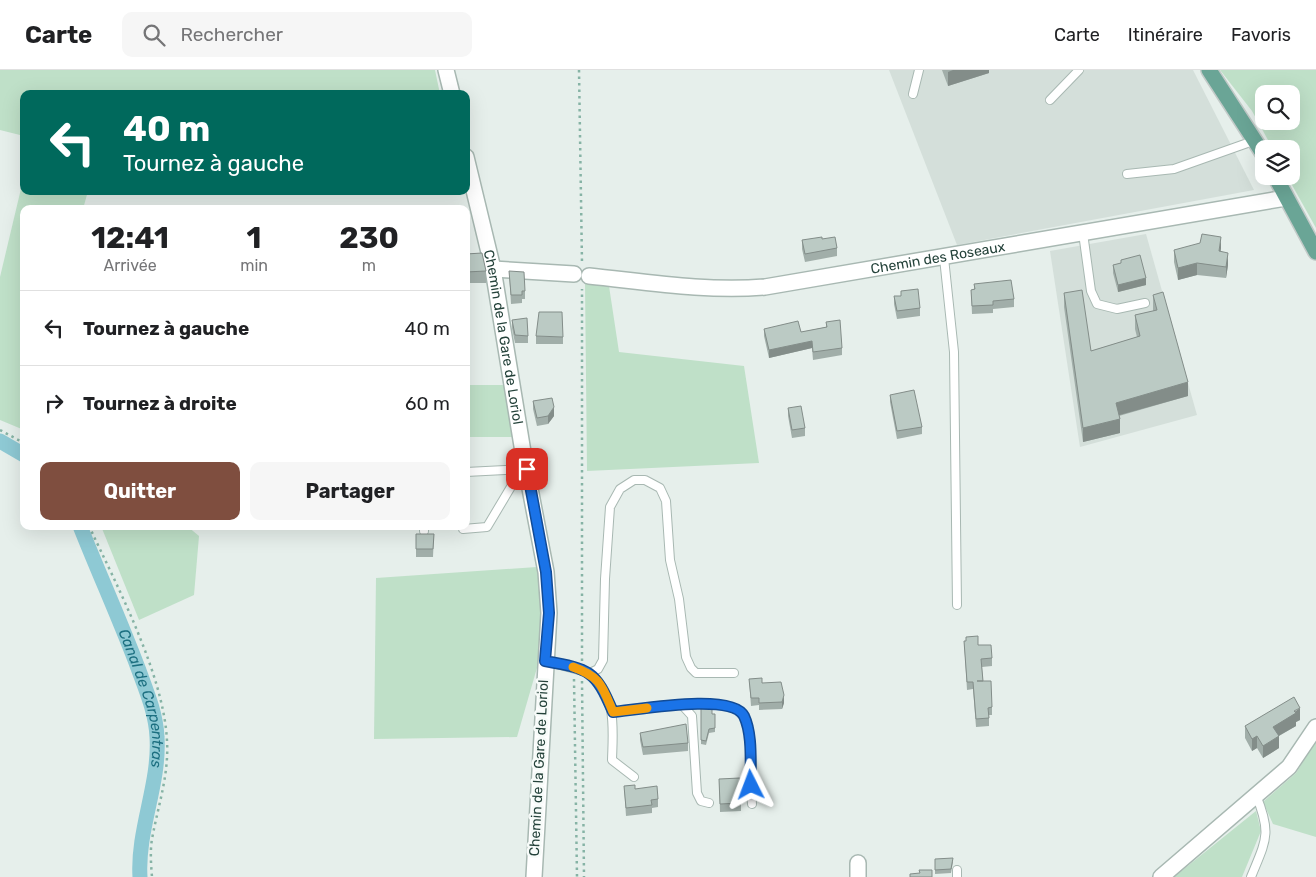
<!DOCTYPE html>
<html lang="fr">
<head>
<meta charset="utf-8">
<style>
  :root { --surface:#fff; --page:#f6f6f6; --text:#202124; --muted:#757577; --line:#e0e0e0; --accent:#7f4e3f }
  body { margin:0; font-family:Rubik,sans-serif; background:var(--page); color:var(--text); height:100vh; display:flex; flex-direction:column; font-size:19px; white-space:nowrap }
  * { box-sizing:border-box; margin:0 }
  p { font-size:16px; color:var(--muted) }
  .icon { flex:none; width:28px; height:28px; fill:none; stroke:currentColor; stroke-width:2; stroke-linecap:round; stroke-linejoin:round }
  .map { position:relative; flex:1; overflow:hidden }
  .sheet { position:absolute; left:20px; top:135px; width:450px; height:325px; display:flex; flex-direction:column; background:var(--surface); border-radius:10px; box-shadow:0 5px 20px #0002 }
  .sheet>* { flex:none }
  .guide { position:absolute; left:20px; top:20px; width:450px; height:105px; border-radius:10px; box-shadow:0 5px 20px #0002; background:#00695c; color:#fff; overflow:hidden }
  .fabs { position:absolute; left:1255px; top:15px; display:grid; gap:10px }
  .fabs a { display:grid; place-items:center; width:45px; height:45px; border-radius:10px; background:var(--surface); box-shadow:0 5px 20px #0002; font-size:25px }
  .pin { position:absolute; display:grid; place-items:center; width:42px; height:42px; color:#fff; margin:-21px; border-radius:10px; box-shadow:0 2px 8px #0006 }
  .me { position:absolute; width:55px; margin:-28px; rotate:357deg; stroke-linejoin:round; filter:drop-shadow(0 0 4px #0008) }
  .turn { display:flex; align-items:center; gap:18px; height:105px; padding:0 20px; font-size:22px }
  .turn .icon { width:65px; height:65px; stroke-width:2.5 }
  .turn b { display:block; font-size:35px; line-height:42px }
  .eta { display:flex; justify-content:space-evenly; align-items:center; height:85px; text-align:center }
  .eta b { font-size:30px; font-weight:700; line-height:35px }
  .button { display:flex; gap:10px; margin-top:auto; padding:10px 20px }
  .button a { flex:1; height:58px; border-radius:10px; background:var(--accent); color:#fff; font-size:20px; font-weight:700; line-height:58px; text-align:center }
  .button a+a { background:var(--page); color:var(--text) }
  ul { padding:0; list-style:none }
  li { display:flex; align-items:center; gap:15px; height:75px; padding:0 20px; border-top:1px solid var(--line) }
  li div { flex:1 }
  li b { display:block; font-size:19px }
  li em { font-style:normal }
  header { display:flex; align-items:center; gap:30px; box-sizing:border-box; height:70px; padding:0 25px; background:var(--surface); border-bottom:1px solid var(--line) }
  header strong { font-size:24px }
  nav { display:flex; gap:28px; margin-inline-start:auto; font-size:18px }
  .search { width:350px; height:45px; background:var(--page); display:flex; align-items:center; gap:12px; box-sizing:border-box; padding:0 18px; border-radius:10px; color:var(--muted); font-size:19px }
  .map>svg:first-child { display:block }
  .built { fill:#d4dfda }
  .green { fill:#bfe0c8; fill-rule:evenodd }
  .lines { fill:none; stroke-linecap:round; stroke-linejoin:round }
  .canal { stroke:#8ec9d4; stroke-width:15 }
  .service-casing { stroke:#a8b8b2; stroke-width:10 }
  .minor-casing { stroke:#a8b8b2; stroke-width:18 }
  .tertiary-casing { stroke:#a8b8b2; stroke-width:18 }
  .primary-casing { stroke:#c2cac8; stroke-width:18 }
  .path { stroke:#86b3a5; stroke-width:2.5; stroke-dasharray:2.5 4; stroke-linecap:butt }
  .service { stroke:#fff; stroke-width:8 }
  .minor { stroke:#fff; stroke-width:15 }
  .tertiary { stroke:#fff; stroke-width:15 }
  .primary { stroke:#6aa596; stroke-width:15 }
  .wall { fill:#a1aea9 }
  .shaded-wall { fill:#838d89 }
  .building { fill:#bbcac4; stroke:#838d89 }
  .route-casing { stroke:#114b97; stroke-width:12 }
  .route { stroke:#1a73e8; stroke-width:9 }
  .slow { stroke:#f59e0b; stroke-width:9 }
  .labels { text-anchor:middle; dominant-baseline:central; stroke-width:5; stroke-linejoin:round; paint-order:stroke }
  .street-label { font-size:14px; fill:#24423a; stroke:#f7fbf9 }
  .water-label { font-size:15px; font-style:italic; fill:#1c6f80; stroke:#f7fbf9 }
</style>
</head>
<body>
<header>
<strong>Carte</strong>
<div class="search"><svg class="icon" aria-label="search" viewBox="0 0 24 24"><circle cx="10" cy="10" r="6"/><path d="M15 15l6 6"/></svg>Rechercher</div>
<nav><a>Carte</a><a>Itinéraire</a><a>Favoris</a></nav>
</header>
<div class="map">
<svg width="1316" height="807" viewBox="0 0 1316 807">
  <rect width="100%" height="100%" fill="#e6efeb"/>
  <g class="built">
    <polygon points="889,0 1193,0 1254,120 957,175"/>
    <polygon points="1146,164 1197,345 1080,377 1050,181"/>
  </g>
  <g class="green">
    <polygon points="0,0 435,0 440,24 24,24 24,66 0,60"/>
    <path d="M1220,0h96v158l-29,-52h4v-27h-18l-21,-38zM1264,24h27v27h-27z"/>
    <polygon points="24,106 24,121 88,121 83,139 24,139 24,360 0,350 0,207"/>
    <polygon points="585,212 609,216 619,282 744,296 759,393 587,401"/>
    <polygon points="466,315 505,315 513,367 466,367"/>
    <polygon points="101,456 187,456 199,466 194,525 139,550"/>
    <polygon points="537,497 543,525 541,584 517,667 374,669 376,508"/>
    <polygon points="1316,671 1316,767 1273,754 1263,732 1296,703"/>
    <polygon points="1256,741 1261,761 1242,807 1174,807"/>
  </g>
  <g class="lines">
    <g class="canal">
      <polyline points="0,371 24,385"/>
      <path id="s1" d="M80,456c19,48 40,94 58,142 8,22 18,45 19,69 3,47 -20,93 -17,140"/>
    </g>
    <g class="service-casing">
      <g id="service">
        <polyline points="913,24 919,0"/>
        <polyline points="1050,30 1079,0"/>
        <polyline points="1127,104 1174,99 1256,70"/>
        <polyline points="1083,163 1091,221 1097,234 1117,239 1145,233"/>
        <polyline points="944,188 954,282 957,535"/>
        <polyline points="466,402 524,399"/>
        <polyline points="424,456 424,461"/>
        <polyline points="463,459 487,457 521,400"/>
        <polyline points="545,591 590,603 598,599 603,590 605,509 610,437 620,419 634,410 645,410 660,418 666,431 670,490 679,529 686,587 691,598 696,603 734,603"/>
        <path d="M590,603c27,23 23,55 22,87l22,17"/>
        <polyline points="682,635 692,646 697,723 701,731 709,733"/>
        <path d="M613,642c24,-3 119,-20 131,4 9,18 6,66 8,88"/>
        <polyline points="957,800 957,807"/>
        <path d="M1251,807c15,-37 21,-43 5,-82"/>
      </g>
    </g>
    <g class="minor-casing">
      <g id="minor">
        <polyline points="493,199 574,204"/>
        <path id="s2" d="M589,206c58,6 117,16 176,11l521,-89"/>
        <polyline points="858,807 858,793"/>
        <polyline points="1161,807 1289,697 1316,657"/>
      </g>
    </g>
    <g class="tertiary-casing">
      <g id="tertiary">
        <polyline points="446,0 452,24"/>
        <path id="s3" d="M466,87l27,112 30,183 23,120 3,41 -15,264"/>
      </g>
    </g>
    <g class="primary-casing">
      <g id="primary">
        <polyline points="1209,0 1264,85"/>
        <polyline points="1275,106 1316,182"/>
      </g>
    </g>
    <g class="path">
      <polyline points="579,0 582,193"/>
      <polyline points="0,360 24,373"/>
      <path d="M89,456c28,60 75,149 78,215 2,34 -9,65 -15,98 -2,12 -1,26 0,38"/>
      <polyline points="582,591 582,219"/>
      <polyline points="574,609 577,807"/>
      <polyline points="582,611 584,807"/>
    </g>
    <use href="#service" class="service"/>
    <use href="#minor" class="minor"/>
    <use href="#tertiary" class="tertiary"/>
    <use href="#primary" class="primary"/>
  </g>
  <g class="wall">
    <polygon points="942,0 989,0 989,3 948,16"/>
    <polygon points="822,169 837,178 837,186 805,192 802,179 802,170"/>
    <polygon points="1221,178 1220,182 1228,195 1226,208 1197,205 1178,210 1174,192 1174,180"/>
    <polygon points="466,184 486,201 486,213 466,213"/>
    <polygon points="1121,190 1146,215 1118,222 1113,203 1113,195 1121,193"/>
    <polygon points="509,201 525,221 525,229 522,229 522,233 511,234"/>
    <polygon points="974,214 1014,229 1014,237 993,239 993,243 972,244 971,220 974,219"/>
    <polygon points="1064,223 1091,281 1137,267 1135,259 1135,245 1153,241 1153,225 1188,326 1119,346 1120,363 1083,372 1064,237"/>
    <polygon points="894,226 901,226 920,238 920,246 897,249 894,234"/>
    <polygon points="512,250 528,266 528,273 515,273 512,258"/>
    <polygon points="826,252 842,278 842,285 813,290 812,278 769,288 764,266 764,259 801,262 826,257"/>
    <polygon points="536,266 563,267 563,274 536,274"/>
    <polygon points="890,325 922,357 922,364 897,369 890,332"/>
    <polygon points="533,331 554,346 548,354 537,356 533,339"/>
    <polygon points="788,338 805,358 805,366 792,368 788,346"/>
    <polygon points="416,464 434,464 433,487 416,487"/>
    <polygon points="964,571 978,575 992,588 992,596 982,597 983,611 992,637 992,645 989,645 989,656 976,657 973,619 967,620"/>
    <polygon points="749,609 762,613 784,633 782,639 759,640 759,635 751,636"/>
    <polygon points="701,636 712,644 715,644 715,662 709,663 706,675 701,674"/>
    <polygon points="1300,650 1296,652 1296,656 1279,666 1279,678 1263,688 1257,678 1252,681 1245,668 1245,656"/>
    <polygon points="640,663 688,673 688,681 643,685 640,670"/>
    <polygon points="719,709 741,733 741,741 720,742"/>
    <polygon points="624,716 635,719 658,729 658,737 652,738 652,743 626,746"/>
    <polygon points="935,789 953,792 951,803 935,804"/>
  </g>
  <g class="shaded-wall">
    <polygon points="953,0 989,0 989,3 948,16 948,2"/>
    <polygon points="1221,167 1221,178 1219,193 1219,181"/>
    <polygon points="1228,183 1228,195 1226,208 1226,197"/>
    <polygon points="1197,193 1197,205 1178,210 1178,198"/>
    <polygon points="1146,208 1146,215 1118,222 1118,215"/>
    <polygon points="812,271 812,278 769,288 769,280"/>
    <polygon points="1188,312 1188,326 1116,346 1116,333"/>
    <polygon points="554,337 554,346 548,354 548,346"/>
    <polygon points="1120,349 1120,363 1083,372 1083,358"/>
    <polygon points="784,625 784,633 782,639 782,632"/>
    <polygon points="1300,638 1300,650 1296,652 1296,656 1273,669 1273,657"/>
    <polygon points="1257,666 1257,678 1252,681 1252,669"/>
    <polygon points="1279,666 1279,678 1263,688 1263,676"/>
  </g>
  <g class="building">
    <polygon points="1202,164 1221,167 1219,181 1228,183 1226,197 1197,193 1178,198 1174,180 1200,173"/>
    <polygon points="822,167 822,169 835,167 837,178 805,184 802,170"/>
    <polygon points="482,183 486,201 466,202 466,184"/>
    <polygon points="1140,185 1146,208 1118,215 1113,195 1121,193 1121,190"/>
    <polygon points="509,201 524,202 525,221 522,221 522,225 511,225"/>
    <polygon points="1011,210 1014,229 993,231 993,235 972,236 971,220 975,219 974,214"/>
    <polygon points="918,219 920,238 897,241 894,226 901,226 901,221"/>
    <polygon points="1082,220 1091,281 1140,266 1135,245 1157,240 1153,225 1163,222 1188,312 1116,333 1120,349 1083,358 1064,223"/>
    <polygon points="539,242 562,242 563,267 536,266"/>
    <polygon points="527,248 528,266 515,265 512,250"/>
    <polygon points="840,250 842,278 813,282 812,271 769,280 764,259 798,251 801,262 827,257 826,252"/>
    <polygon points="914,320 922,357 897,361 890,325"/>
    <polygon points="552,328 554,337 548,346 537,348 533,331"/>
    <polygon points="801,336 805,358 792,360 788,338"/>
    <polygon points="416,464 434,464 433,479 416,479"/>
    <polygon points="978,566 978,575 991,575 992,588 981,589 983,611 977,611 991,611 992,637 988,638 989,648 976,649 973,612 967,612 964,571 966,571 966,567"/>
    <polygon points="762,608 762,613 781,612 784,625 782,632 759,633 759,628 751,628 749,609"/>
    <polygon points="1294,627 1300,638 1294,641 1296,643 1273,657 1279,666 1263,676 1257,666 1252,669 1245,656"/>
    <polygon points="701,636 712,636 712,644 715,644 715,658 709,659 706,671 701,670"/>
    <polygon points="686,654 688,673 643,677 640,663"/>
    <polygon points="740,708 741,733 720,734 719,709"/>
    <polygon points="635,715 635,719 657,716 658,729 651,730 652,735 626,738 624,716"/>
    <polygon points="953,788 951,799 935,800 935,789"/>
    <polygon points="919,800 932,800 932,807 910,807 910,804 920,803"/>
  </g>
  <g class="lines">
    <g class="route-casing">
      <path id="route" d="M527,399l19,103 3,41 -4,48c45,8 50,9 68,51 24,-2 119,-20 131,4 9,19 6,48 7,69"/>
    </g>
    <use href="#route" class="route"/>
    <path class="slow" d="M573,597c28,10 29,19 40,45l34,-4"/>
  </g>
  <g class="labels">
    <g class="street-label">
      <text stroke="none"><textPath href="#s2" startOffset="352">Chemin des Roseaux</textPath></text>
      <text stroke="none"><textPath href="#s3" startOffset="184">Chemin de la Gare de Loriol</textPath></text>
      <text transform="translate(539 698) rotate(-87)">Chemin de la Gare de Loriol</text>
    </g>
    <g class="water-label">
      <text stroke="none"><textPath href="#s1" startOffset="184">Canal de Carpentras</textPath></text>
    </g>
  </g>
</svg>
<div class="fabs">
<a><svg class="icon" aria-label="search" viewBox="0 0 24 24"><circle cx="10" cy="10" r="6"/><path d="M15 15l6 6"/></svg></a>
<a><svg class="icon" aria-label="layers" viewBox="0 0 24 24"><path d="M12 4l9 5-9 5-9-5zM3 14l9 5 9-5"/></svg></a>
</div>
<div class="pin" style="left:527px;top:399px;background:#d93025"><svg class="icon" aria-label="arrive" viewBox="0 0 24 24"><path d="M6 21V4h12l-3 4 3 4H6"/></svg></div>
<svg class="me" style="left:751px;top:715px" viewBox="-20 -20 40 40"><path d="M0-17L14 15 0 8-14 15z" fill="#1a73e8" stroke="#fff" stroke-width="4"/></svg>
<div class="guide">
<div class="turn"><svg class="icon" aria-label="left" viewBox="0 0 24 24"><path d="M17 20v-9H6M10 6l-5 5 5 5"/></svg><div><b>40 m</b>Tournez à gauche</div></div>
</div>
<section class="sheet">
<div class="eta">
<div><b>12:41</b><p>Arrivée</p></div>
<div><b>1</b><p>min</p></div>
<div><b>230</b><p>m</p></div>
</div>
<ul>
<li><svg class="icon" aria-label="left" viewBox="0 0 24 24"><path d="M17 20v-9H6M10 6l-5 5 5 5"/></svg><div><b>Tournez à gauche</b></div><em>40 m</em></li>
<li><svg class="icon" aria-label="right" viewBox="0 0 24 24"><path d="M7 20v-9h11M14 6l5 5-5 5"/></svg><div><b>Tournez à droite</b></div><em>60 m</em></li>
</ul>
<div class="button"><a>Quitter</a><a>Partager</a></div>
</section>
</div>
</body>
</html>
